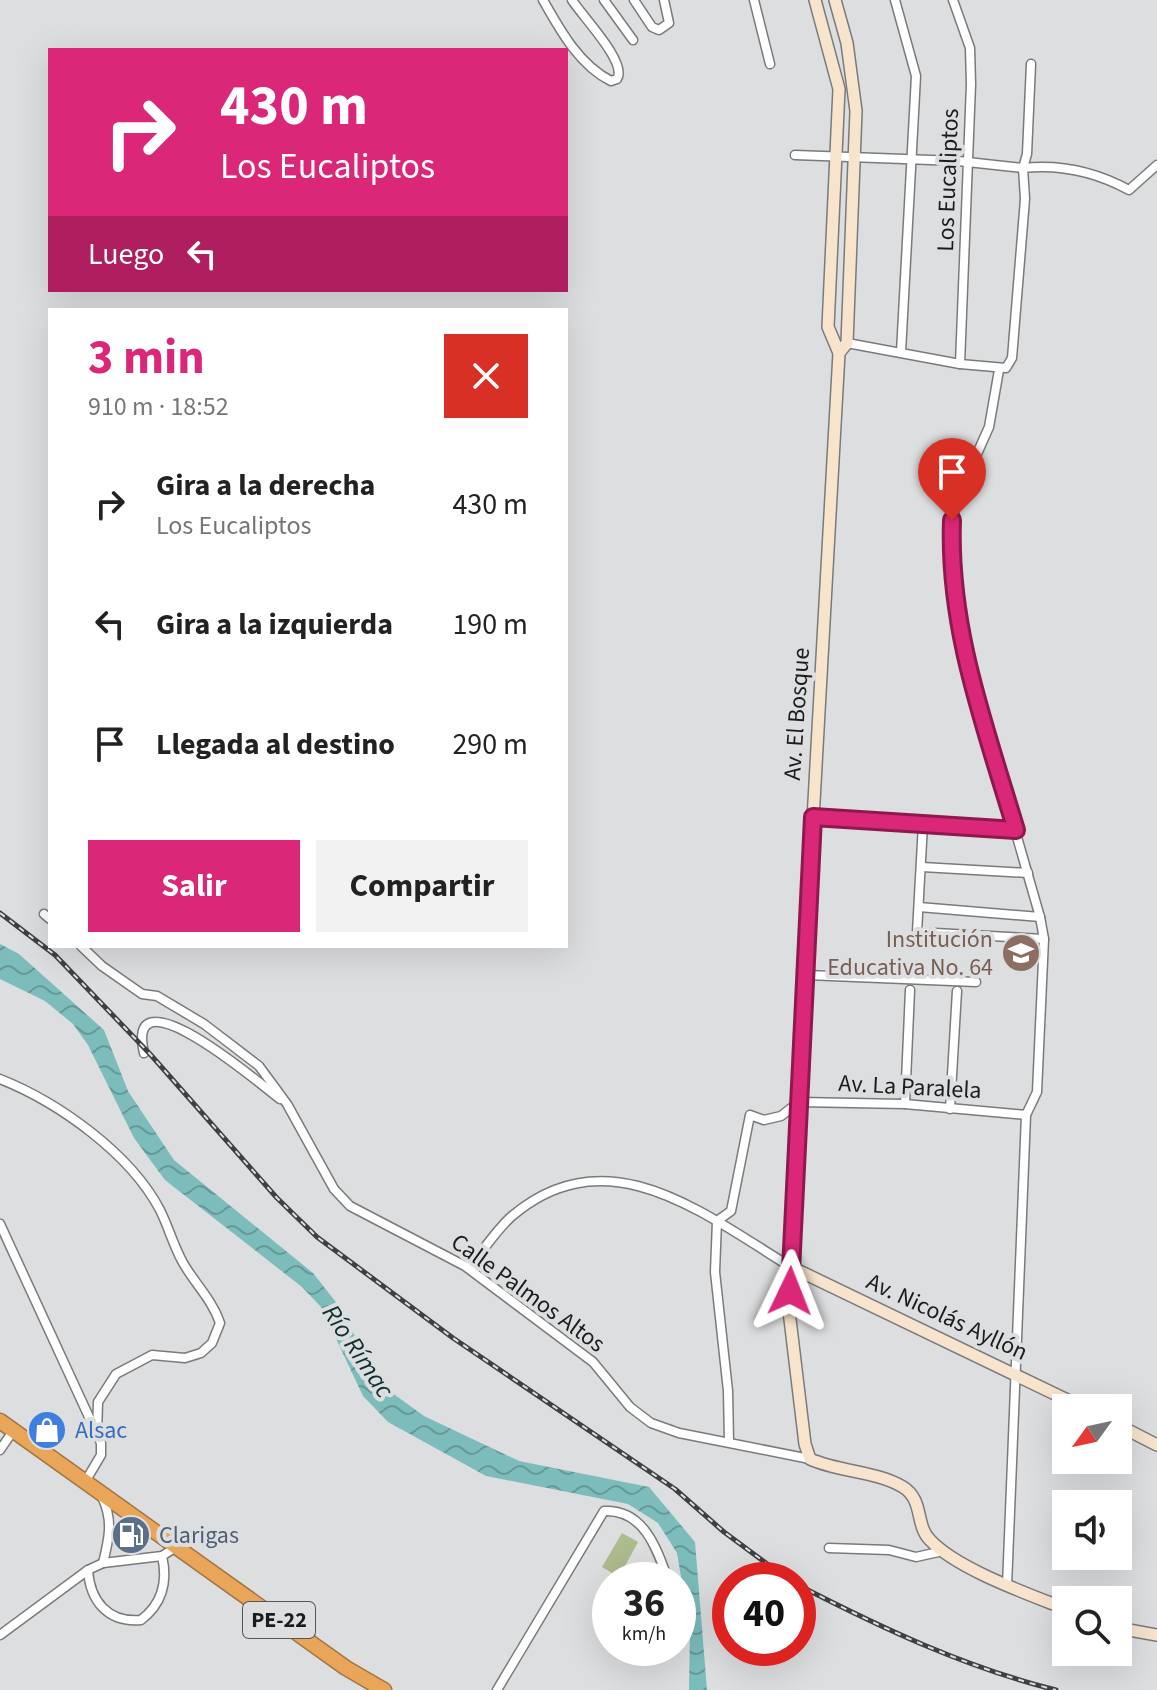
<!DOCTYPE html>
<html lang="es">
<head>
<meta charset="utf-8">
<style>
  :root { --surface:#fff; --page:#f2f2f2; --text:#222; --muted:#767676; --accent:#db2777 }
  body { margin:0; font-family:"Source Sans 3",sans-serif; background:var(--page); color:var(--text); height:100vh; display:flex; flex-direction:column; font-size:30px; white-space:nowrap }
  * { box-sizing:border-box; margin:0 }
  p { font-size:26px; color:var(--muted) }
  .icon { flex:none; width:44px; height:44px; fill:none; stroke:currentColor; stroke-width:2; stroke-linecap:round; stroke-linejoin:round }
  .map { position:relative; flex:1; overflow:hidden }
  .panel { position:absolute; left:48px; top:308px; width:520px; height:640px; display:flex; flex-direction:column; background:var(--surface); border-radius:0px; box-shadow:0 8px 32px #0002 }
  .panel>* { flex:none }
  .hud { position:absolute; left:48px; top:48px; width:520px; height:244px; border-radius:0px; box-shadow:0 8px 32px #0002; background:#db2777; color:#fff; overflow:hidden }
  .needle { width:52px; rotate:237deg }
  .controls { position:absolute; left:1052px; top:1394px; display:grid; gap:16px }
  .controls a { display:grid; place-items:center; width:80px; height:80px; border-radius:0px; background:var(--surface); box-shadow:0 8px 32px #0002; font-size:40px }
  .speed { position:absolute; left:592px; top:1562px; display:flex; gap:16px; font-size:40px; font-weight:700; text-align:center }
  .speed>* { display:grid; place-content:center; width:104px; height:104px; border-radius:50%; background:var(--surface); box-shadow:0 8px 32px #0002; line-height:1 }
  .speed small { font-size:20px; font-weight:400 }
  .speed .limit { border:12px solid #d22; background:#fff; color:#111 }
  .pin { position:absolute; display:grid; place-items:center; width:68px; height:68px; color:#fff; margin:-82px -34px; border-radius:50% 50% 50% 0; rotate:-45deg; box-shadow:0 0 8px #0007 }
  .pin .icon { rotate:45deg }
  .me { position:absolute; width:88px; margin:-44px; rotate:2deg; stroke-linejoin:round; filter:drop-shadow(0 0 6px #0008) }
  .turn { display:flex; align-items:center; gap:28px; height:168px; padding:0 40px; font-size:36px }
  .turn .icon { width:104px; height:104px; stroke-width:2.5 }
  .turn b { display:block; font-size:56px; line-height:68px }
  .then { display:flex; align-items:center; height:76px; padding:0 40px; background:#0003; gap:16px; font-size:30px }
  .round { display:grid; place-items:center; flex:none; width:84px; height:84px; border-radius:0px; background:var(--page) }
  .overview { display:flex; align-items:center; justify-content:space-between; height:136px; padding:0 40px }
  h1 { font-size:48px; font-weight:700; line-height:60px; color:var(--accent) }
  .button { display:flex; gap:16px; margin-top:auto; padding:16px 40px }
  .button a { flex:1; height:92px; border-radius:0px; background:var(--accent); color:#fff; font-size:32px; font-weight:700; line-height:92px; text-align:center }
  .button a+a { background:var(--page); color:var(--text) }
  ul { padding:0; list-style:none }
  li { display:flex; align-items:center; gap:24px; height:120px; padding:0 40px }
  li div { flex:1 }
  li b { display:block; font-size:30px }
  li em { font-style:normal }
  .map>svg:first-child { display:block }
  .green { fill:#adbb8d }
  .water { fill:url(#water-waves) }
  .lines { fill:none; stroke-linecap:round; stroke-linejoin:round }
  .street-casing { stroke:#797a7b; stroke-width:11 }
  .secondary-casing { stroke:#797a7b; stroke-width:14 }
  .highway-casing { stroke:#a17644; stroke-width:17 }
  .street { stroke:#fff; stroke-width:8 }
  .secondary { stroke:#f8e4cd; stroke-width:11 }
  .highway { stroke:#e9a659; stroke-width:14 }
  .rail-casing { stroke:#3f4041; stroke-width:5 }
  .rail { stroke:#dddee0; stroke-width:2; stroke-dasharray:6; stroke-linecap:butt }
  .route-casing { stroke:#8e194d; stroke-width:20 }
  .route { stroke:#db2777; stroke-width:14 }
  .labels { text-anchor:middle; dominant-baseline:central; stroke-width:8; stroke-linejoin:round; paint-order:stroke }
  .shield { fill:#dddee0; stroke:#555657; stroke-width:2 }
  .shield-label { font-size:22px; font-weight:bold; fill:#1b1c1c }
  .street-label { font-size:24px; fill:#1b1c1c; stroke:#dddee0 }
  .education-label { font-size:24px; fill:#785e54; stroke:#dddee0; text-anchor:end }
  .shop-label { font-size:24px; fill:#366cbe; stroke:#dddee0; text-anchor:start }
  .service-label { font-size:24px; fill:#4e5e75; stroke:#dddee0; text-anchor:start }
  .water-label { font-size:26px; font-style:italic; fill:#0e2f2f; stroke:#dddee0 }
</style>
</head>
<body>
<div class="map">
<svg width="1157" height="1690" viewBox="0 0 1157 1690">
  <defs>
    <pattern id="water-waves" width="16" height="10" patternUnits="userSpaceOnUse" patternTransform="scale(2)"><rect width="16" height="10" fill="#7cbdbc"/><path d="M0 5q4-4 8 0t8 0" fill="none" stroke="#659998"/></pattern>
  </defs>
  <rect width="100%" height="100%" fill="#dddee0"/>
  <polygon class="green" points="622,1533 638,1542 619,1577 602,1567"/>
  <polygon class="water" points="0,944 19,954 104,1030 128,1091 174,1160 313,1273 335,1301 369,1361 391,1392 424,1416 519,1461 649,1487 695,1542 707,1690 689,1690 690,1630 677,1553 658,1523 628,1504 486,1476 388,1422 363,1396 321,1307 302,1287 165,1180 134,1138 88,1045 73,1024 45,1001 0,979"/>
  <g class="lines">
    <g class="street-casing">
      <g id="street">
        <path d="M543,0c17,30 36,65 68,81l6,-2c11,-16 -35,-63 -45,-79"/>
        <polyline points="604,0 633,40"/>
        <polyline points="634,0 652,27 659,30 669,23 664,0"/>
        <polyline points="754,0 770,64"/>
        <polyline points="895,0 916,76 901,352"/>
        <polyline points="953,0 970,48 971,84 960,364"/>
        <polyline points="795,155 958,161 1023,168 1027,154 1031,64"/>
        <path d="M847,343l113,21 46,4 6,-10 13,-159 -2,-31c37,-4 73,4 106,22l28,-25"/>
        <polyline points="999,370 989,427 955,503 950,572 965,656 1040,917 1044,939 1037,1092 1026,1115 1007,1586"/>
        <polyline points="813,817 1016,830"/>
        <polyline points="923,824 917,932 1044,939"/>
        <polyline points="922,867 1028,873"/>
        <polyline points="919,907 1040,917"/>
        <polyline points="44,914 50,919"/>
        <polyline points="81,946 102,966 142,994 157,996 204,1024 259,1066 287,1104 334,1189 350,1206 465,1266 593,1362 630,1407 651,1423 679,1433 810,1459"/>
        <polyline points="807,975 976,982"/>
        <path d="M144,1053c-20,-87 121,35 136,46"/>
        <path d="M0,1079c58,23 130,74 160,131 8,16 13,34 22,51 12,22 30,38 38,62l-8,20 -11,10 -16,5 -33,-3 -36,19 -18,28 -1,33"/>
        <polyline points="905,1104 910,990"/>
        <polyline points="950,1109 957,991"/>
        <polyline points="0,1224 101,1443 101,1455 85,1482"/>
        <path d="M469,1268c14,-17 27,-38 43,-52 96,-82 193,-1 279,51"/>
        <polyline points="729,1442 728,1391 715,1272 717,1221 731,1211 750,1115 764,1120 781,1116 799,1102 905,1104 1026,1115"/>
        <polyline points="0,1450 13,1431"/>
        <polyline points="829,1548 889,1550 916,1557 943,1551"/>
        <polyline points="103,1563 162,1556 176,1547"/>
        <path d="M88,1570c2,31 20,53 53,50 21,-16 27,-38 21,-64"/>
        <polyline points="678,1607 686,1623"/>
        <path d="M0,1635l88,-65 15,-7c6,-24 10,-42 0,-64"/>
        <path d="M497,1690l107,-179c40,-2 53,38 64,69"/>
      </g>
    </g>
    <g class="secondary-casing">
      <g id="secondary">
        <polyline points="815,0 839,89 828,327 839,353"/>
        <path d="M835,0l12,43 9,68 -9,232 -8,10 -46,825 -4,133 16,133 5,15c29,13 66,12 93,28 21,13 12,38 27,53 27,29 98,54 136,69"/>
        <polyline points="791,1267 1084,1408"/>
        <polyline points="1118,1425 1157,1445"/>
        <polyline points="1118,1628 1157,1635"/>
      </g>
    </g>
    <g class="highway-casing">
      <polyline id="highway" points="0,1421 346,1668 384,1690"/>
    </g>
    <use href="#street" class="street"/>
    <use href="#secondary" class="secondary"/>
    <use href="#highway" class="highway"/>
    <g class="rail-casing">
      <g id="rail">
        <polyline points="0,913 55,955 150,1054 277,1198 317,1237 453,1338 675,1489 724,1532 789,1580"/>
        <path d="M798,1585c84,43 166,82 258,105"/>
      </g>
    </g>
    <use href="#rail" class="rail"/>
  </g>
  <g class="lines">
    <g class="route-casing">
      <path id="route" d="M790,1291l23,-474 203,13c-31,-104 -68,-201 -64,-310"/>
    </g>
    <use href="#route" class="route"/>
  </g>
  <defs>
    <g id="school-disc" transform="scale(2)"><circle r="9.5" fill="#8d6e63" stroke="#dddee0"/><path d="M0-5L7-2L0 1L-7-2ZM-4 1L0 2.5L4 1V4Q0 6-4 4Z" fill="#fff"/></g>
    <g id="shop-disc" transform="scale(2)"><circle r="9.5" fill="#3f7fe0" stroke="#dddee0"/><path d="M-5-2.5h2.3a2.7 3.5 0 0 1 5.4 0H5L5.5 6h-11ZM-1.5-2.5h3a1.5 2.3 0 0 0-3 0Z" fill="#fff"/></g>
    <g id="fuel-disc" transform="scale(2)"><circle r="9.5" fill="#5c6f8a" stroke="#dddee0"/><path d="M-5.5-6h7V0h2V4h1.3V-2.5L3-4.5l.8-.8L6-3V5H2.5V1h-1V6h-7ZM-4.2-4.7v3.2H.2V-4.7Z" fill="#fff"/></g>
  </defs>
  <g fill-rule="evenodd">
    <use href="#school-disc" x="1021" y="953"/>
    <use href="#shop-disc" x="47" y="1430"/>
    <use href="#fuel-disc" x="131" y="1535"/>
  </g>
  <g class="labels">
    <rect class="shield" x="243" y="1602" width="72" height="36" rx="6"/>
    <g class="shield-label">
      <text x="279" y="1620">PE-22</text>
    </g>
    <g class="street-label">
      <text transform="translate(948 180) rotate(-88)">Los Eucaliptos</text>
      <text transform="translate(797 714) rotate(-86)">Av. El Bosque</text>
      <text transform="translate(910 1087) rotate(3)">Av. La Paralela</text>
      <text transform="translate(528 1293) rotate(36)">Calle Palmos Altos</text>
      <text transform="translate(947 1317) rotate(25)">Av. Nicolás Ayllón</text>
    </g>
    <g class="education-label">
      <text x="993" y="939">Institución<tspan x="993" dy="28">Educativa No. 64</tspan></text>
    </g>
    <g class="shop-label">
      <text x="75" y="1430">Alsac</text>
    </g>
    <g class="service-label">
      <text x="159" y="1535">Clarigas</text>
    </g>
    <g class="water-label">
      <text transform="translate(358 1351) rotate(56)">Río Rímac</text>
    </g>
  </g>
</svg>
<div class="controls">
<a><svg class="needle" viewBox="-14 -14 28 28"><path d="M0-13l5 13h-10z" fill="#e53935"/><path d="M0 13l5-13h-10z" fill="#767676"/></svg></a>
<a><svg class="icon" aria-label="sound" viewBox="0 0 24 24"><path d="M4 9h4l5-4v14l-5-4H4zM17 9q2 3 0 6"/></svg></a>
<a><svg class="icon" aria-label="search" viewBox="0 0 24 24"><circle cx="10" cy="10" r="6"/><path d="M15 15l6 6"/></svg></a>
</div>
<div class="speed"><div>36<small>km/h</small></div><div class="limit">40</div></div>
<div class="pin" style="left:952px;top:520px;background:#d93025"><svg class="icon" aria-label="arrive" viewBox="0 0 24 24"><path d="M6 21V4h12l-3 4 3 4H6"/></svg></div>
<svg class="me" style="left:790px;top:1291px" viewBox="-20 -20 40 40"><path d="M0-17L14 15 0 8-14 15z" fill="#db2777" stroke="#fff" stroke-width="4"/></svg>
<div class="hud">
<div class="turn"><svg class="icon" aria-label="right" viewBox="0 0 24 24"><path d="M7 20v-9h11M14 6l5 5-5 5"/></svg><div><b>430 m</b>Los Eucaliptos</div></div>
<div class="then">Luego<svg class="icon" aria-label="left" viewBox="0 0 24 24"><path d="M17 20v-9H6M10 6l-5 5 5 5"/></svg></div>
</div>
<section class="panel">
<div class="overview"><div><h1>3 min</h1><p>910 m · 18:52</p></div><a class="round" style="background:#d93025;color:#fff"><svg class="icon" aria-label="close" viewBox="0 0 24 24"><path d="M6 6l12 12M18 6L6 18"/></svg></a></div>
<ul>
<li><svg class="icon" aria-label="right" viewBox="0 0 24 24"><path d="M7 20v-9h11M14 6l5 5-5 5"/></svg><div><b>Gira a la derecha</b><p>Los Eucaliptos</p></div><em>430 m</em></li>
<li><svg class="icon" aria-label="left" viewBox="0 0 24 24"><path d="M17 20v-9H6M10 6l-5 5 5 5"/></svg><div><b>Gira a la izquierda</b></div><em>190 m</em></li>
<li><svg class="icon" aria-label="arrive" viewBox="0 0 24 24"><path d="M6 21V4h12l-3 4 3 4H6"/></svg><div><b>Llegada al destino</b></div><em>290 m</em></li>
</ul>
<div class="button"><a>Salir</a><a>Compartir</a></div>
</section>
</div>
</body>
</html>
